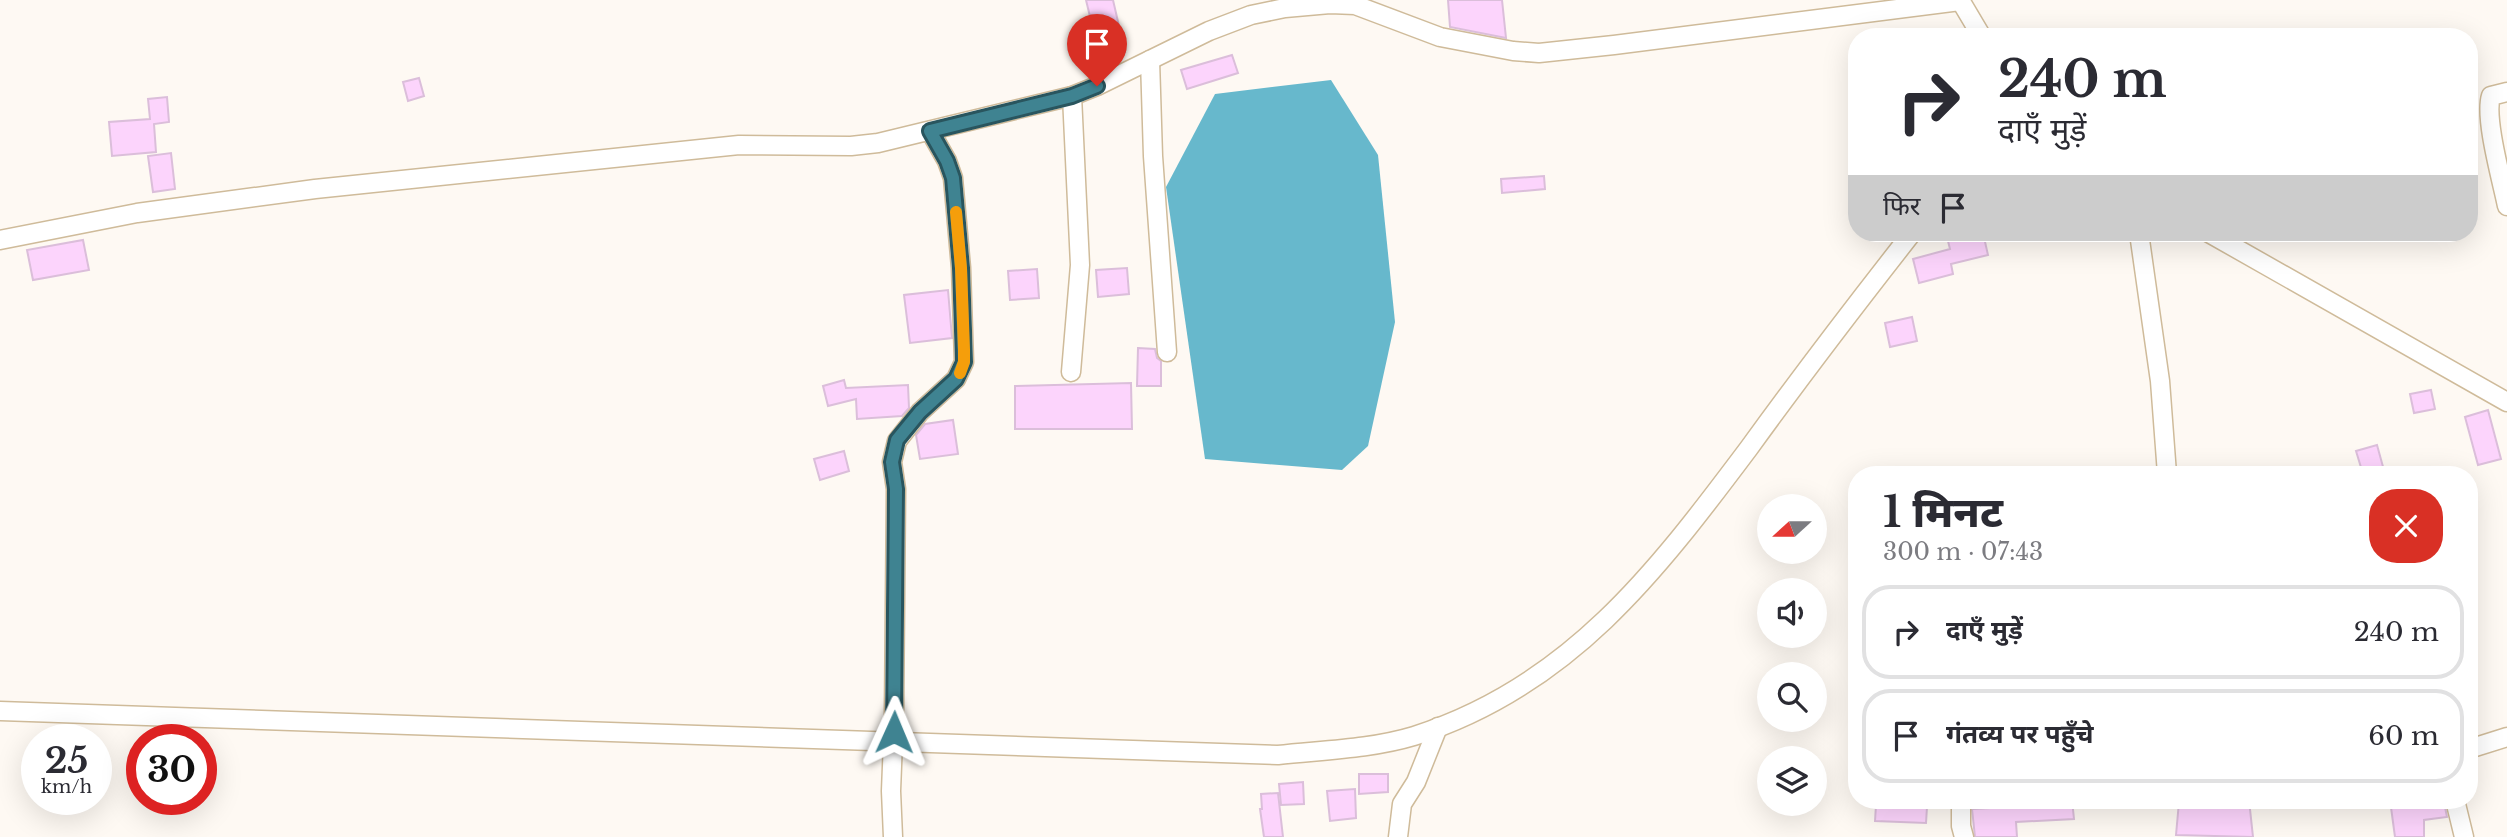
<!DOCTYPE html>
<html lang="hi">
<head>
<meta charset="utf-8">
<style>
  :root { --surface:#fff; --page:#f2f2f3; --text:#2b2b33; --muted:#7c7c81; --line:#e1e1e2 }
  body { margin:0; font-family:"Libre Baskerville","Noto Sans Devanagari",serif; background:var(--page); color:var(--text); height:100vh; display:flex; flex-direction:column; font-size:26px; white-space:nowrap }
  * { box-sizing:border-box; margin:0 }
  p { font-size:23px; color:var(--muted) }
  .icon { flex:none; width:38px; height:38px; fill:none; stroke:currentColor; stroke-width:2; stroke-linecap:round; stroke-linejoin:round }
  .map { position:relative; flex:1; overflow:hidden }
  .details { position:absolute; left:1848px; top:466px; width:630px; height:343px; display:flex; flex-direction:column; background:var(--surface); border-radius:28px; box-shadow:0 7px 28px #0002 }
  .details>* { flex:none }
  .top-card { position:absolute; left:1848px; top:28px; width:630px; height:214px; border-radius:28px; box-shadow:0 7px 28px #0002; background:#fff; color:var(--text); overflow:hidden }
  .needle { width:46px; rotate:249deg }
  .tools { position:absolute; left:1757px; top:494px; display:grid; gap:14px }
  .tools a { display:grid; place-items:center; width:70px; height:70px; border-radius:50%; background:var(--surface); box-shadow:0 7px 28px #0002; font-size:35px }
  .speed { position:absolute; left:21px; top:724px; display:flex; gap:14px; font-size:35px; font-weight:700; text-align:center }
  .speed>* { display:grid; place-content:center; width:91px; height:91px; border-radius:50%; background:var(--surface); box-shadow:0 7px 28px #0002; line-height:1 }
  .speed small { font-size:18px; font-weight:400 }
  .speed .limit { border:10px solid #d22; background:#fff; color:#111 }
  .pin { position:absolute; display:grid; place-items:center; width:60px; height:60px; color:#fff; margin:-72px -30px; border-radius:50% 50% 50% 0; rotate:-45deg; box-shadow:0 0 7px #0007 }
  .pin .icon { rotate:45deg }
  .me { position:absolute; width:77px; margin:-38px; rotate:1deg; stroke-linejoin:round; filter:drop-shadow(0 0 5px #0008) }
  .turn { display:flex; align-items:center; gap:24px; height:147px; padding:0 35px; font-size:32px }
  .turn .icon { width:91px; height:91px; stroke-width:2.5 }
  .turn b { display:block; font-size:49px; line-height:60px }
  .then { display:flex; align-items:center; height:66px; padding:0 35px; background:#0003; gap:14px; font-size:26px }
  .round { display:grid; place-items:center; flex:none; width:74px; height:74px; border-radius:28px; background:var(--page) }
  .headline { display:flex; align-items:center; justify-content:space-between; height:119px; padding:0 35px }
  h1 { font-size:42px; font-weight:800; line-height:52px }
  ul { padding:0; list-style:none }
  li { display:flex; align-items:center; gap:21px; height:94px; margin:0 14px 10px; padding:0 21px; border:4px solid var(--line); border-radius:28px }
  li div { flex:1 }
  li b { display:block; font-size:26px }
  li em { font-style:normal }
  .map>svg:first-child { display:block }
  .water { fill:#67b8cc }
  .building { fill:#fcd4fc; stroke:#dbbeda; stroke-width:2 }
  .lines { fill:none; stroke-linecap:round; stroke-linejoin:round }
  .minor-casing { stroke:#cfbb9a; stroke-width:21 }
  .minor { stroke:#fff; stroke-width:18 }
  .route-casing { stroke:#29555e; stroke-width:18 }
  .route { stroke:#3f8391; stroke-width:12 }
  .slow { stroke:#f59e0b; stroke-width:12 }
</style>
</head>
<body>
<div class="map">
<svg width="2507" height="837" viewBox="0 0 2507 837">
  <rect width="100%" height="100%" fill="#fef9f3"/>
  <polygon class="water" points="1331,80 1378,155 1395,322 1368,446 1342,470 1205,459 1166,187 1215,94"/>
  <g class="building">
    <polygon points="1086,0 1113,0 1125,52 1100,58"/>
    <polygon points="1448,0 1502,0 1506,38 1450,27"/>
    <polygon points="1232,55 1238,73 1187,89 1181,70"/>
    <polygon points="419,78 424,96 408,101 403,82"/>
    <polygon points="167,97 169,122 154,124 156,152 112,156 109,122 150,119 148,99"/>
    <polygon points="171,153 175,189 153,192 148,156"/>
    <polygon points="1544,176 1545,189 1502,193 1501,179"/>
    <polygon points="1946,233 1983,233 1988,255 1951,264 1953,274 1919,283 1913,259 1950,249"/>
    <polygon points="83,240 89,270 33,280 27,250"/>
    <polygon points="1127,268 1129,294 1098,297 1096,270"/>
    <polygon points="1037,269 1039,298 1010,300 1008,271"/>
    <polygon points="948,290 952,338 910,343 904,295"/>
    <polygon points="1912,317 1917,341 1890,347 1885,323"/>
    <polygon points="1138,348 1155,349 1157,358 1161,361 1161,386 1137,386"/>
    <polygon points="844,380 846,388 908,385 909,408 902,416 857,419 856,399 828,406 823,386"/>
    <polygon points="1131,383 1132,429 1015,429 1015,386"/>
    <polygon points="2431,390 2435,409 2414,413 2410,394"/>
    <polygon points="2488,410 2501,459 2478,465 2465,417"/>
    <polygon points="953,420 958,454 920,459 916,435 925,424"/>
    <polygon points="2377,445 2385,474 2363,474 2356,451"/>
    <polygon points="844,451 849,471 820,480 814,459"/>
    <polygon points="1359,774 1388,774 1388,792 1359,794"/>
    <polygon points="1303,782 1304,804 1281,805 1279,784"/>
    <polygon points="1355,789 1356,818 1330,821 1327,791"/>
    <polygon points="1278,793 1283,837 1264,837 1260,809 1262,809 1261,794"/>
    <polygon points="2025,800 2072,800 2074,819 2016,822 2017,837 1975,837 1972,809 2026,806"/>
    <polygon points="2204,800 2249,800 2253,837 2176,835 2179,802 2204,803"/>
    <polygon points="2390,800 2419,800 2420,806 2444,802 2447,817 2424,820 2424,837 2395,837"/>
    <polygon points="1876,805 1927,807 1926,823 1875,821"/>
  </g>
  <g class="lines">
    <g class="minor-casing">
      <g id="minor">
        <polyline points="1960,0 1982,37"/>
        <polyline points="1150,60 1153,156 1167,352"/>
        <path d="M2507,92l-16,4c-7,22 11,85 16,110"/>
        <polyline points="2139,233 2160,381 2167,474"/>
        <polyline points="2209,233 2507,402"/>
        <polyline points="0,240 137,213 315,189 739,145 851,146 878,143 1072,96 1097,86 1209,31 1251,15 1285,8 1330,4 1355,5 1440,37 1513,51 1539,53 1614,45 1960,1"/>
        <polyline points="1071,372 1080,265 1072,96"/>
        <path d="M0,711l1278,44c45,-5 93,-6 136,-19 155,-49 242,-164 335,-288 53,-73 108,-145 163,-215"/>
        <polyline points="2469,749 2507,737"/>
        <polyline points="1961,800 1961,826 1964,837"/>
        <polyline points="2455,800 2464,837"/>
        <polyline points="893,837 891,791 894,716 896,489 892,462 897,441 920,412 956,379 964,362 961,268 953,178 947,161 930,131"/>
        <polyline points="1398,837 1402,804 1416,782 1438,727"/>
      </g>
    </g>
    <use href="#minor" class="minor"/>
  </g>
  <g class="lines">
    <g class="route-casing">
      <polyline id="route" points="894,732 896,489 892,462 897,440 920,412 956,379 964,362 961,268 953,178 947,161 930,131 1072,96 1097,86"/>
    </g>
    <use href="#route" class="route"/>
    <polyline class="slow" points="956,212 961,268 964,350 964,362 960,373"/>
  </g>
</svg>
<div class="tools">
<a><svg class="needle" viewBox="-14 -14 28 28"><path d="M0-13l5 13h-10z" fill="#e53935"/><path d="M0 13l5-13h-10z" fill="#7c7c81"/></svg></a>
<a><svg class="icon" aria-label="sound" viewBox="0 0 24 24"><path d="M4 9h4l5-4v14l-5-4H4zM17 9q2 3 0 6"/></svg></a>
<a><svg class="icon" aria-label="search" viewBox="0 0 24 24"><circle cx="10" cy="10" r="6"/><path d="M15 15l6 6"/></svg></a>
<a><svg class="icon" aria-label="layers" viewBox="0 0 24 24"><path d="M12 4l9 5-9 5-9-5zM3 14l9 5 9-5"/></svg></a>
</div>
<div class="speed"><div>25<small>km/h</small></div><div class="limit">30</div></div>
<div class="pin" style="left:1097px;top:86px;background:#d93025"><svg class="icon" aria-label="arrive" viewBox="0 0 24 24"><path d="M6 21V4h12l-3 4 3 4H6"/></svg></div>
<svg class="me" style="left:894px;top:732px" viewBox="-20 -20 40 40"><path d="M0-17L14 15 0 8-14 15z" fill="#3f8391" stroke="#fff" stroke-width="4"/></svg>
<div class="top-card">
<div class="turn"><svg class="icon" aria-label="right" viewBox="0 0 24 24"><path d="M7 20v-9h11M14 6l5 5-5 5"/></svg><div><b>240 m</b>दाएँ मुड़ें</div></div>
<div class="then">फिर<svg class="icon" aria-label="arrive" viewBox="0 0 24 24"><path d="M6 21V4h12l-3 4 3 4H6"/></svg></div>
</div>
<section class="details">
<div class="headline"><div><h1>1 मिनट</h1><p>300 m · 07:43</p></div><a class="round" style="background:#d93025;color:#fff"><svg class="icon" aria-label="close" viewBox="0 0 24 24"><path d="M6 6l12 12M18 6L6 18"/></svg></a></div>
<ul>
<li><svg class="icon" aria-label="right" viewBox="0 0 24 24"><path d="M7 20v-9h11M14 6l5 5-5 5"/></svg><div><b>दाएँ मुड़ें</b></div><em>240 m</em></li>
<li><svg class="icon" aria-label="arrive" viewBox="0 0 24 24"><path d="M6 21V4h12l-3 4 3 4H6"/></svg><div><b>गंतव्य पर पहुँचे</b></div><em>60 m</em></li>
</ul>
</section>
</div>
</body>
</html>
